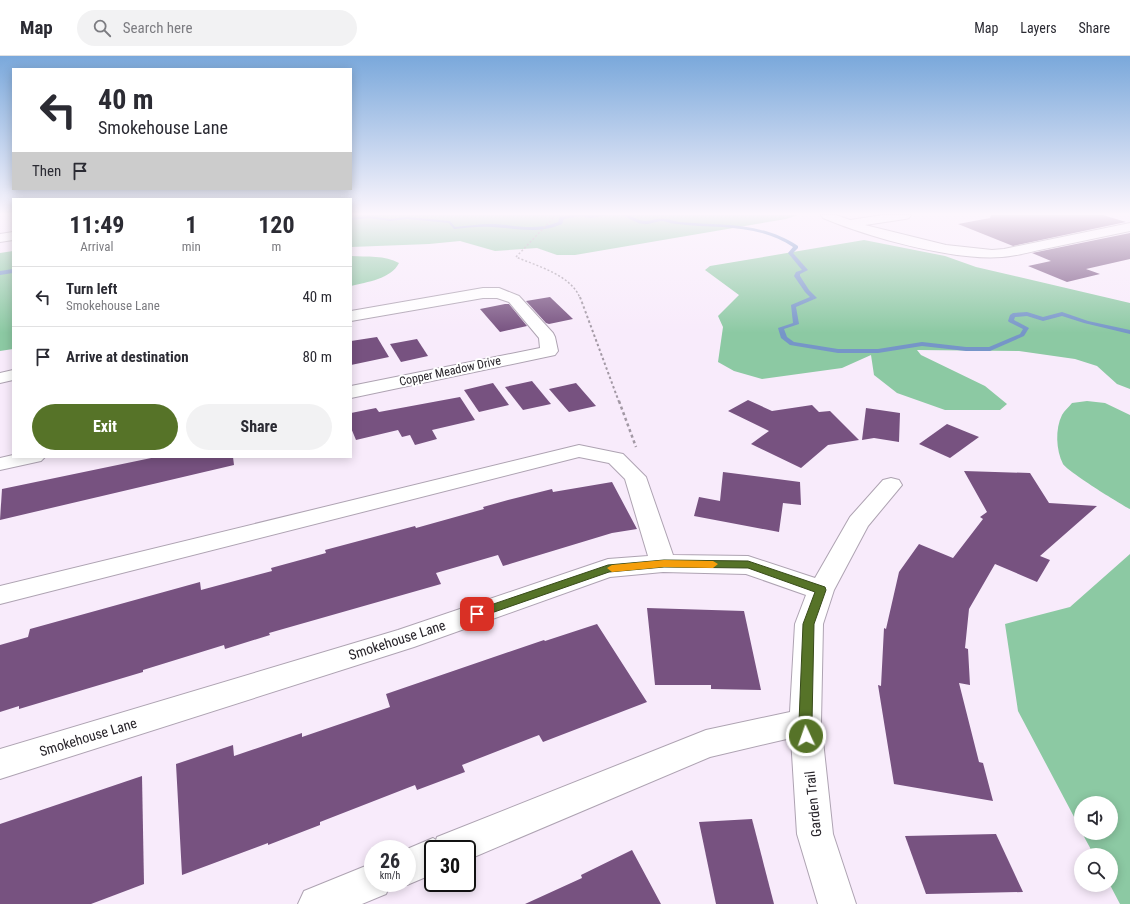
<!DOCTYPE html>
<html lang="en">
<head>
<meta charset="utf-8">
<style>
  :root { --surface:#fff; --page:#f2f2f3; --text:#2b2b33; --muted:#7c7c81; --line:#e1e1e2; --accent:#567328 }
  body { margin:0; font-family:"Roboto Condensed",sans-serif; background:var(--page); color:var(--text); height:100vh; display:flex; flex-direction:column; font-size:15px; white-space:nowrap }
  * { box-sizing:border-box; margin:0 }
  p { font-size:13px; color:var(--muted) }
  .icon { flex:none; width:22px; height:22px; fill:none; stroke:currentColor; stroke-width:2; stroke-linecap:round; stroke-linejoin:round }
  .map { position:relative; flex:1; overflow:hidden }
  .panel { position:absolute; left:12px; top:142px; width:340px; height:260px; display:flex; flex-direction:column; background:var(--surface); border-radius:0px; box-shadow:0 2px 10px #0003 }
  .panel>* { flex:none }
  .banner { position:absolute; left:12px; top:12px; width:340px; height:122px; border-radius:0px; box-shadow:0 2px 10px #0003; background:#fff; color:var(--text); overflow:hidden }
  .tools { position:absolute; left:1074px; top:740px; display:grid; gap:8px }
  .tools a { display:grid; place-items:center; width:44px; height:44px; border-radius:50%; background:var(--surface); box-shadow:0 2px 10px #0003; font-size:20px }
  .speed { position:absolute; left:364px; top:784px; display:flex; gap:8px; font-size:20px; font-weight:700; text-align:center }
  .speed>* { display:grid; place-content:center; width:52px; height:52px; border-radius:50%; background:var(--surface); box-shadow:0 2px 10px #0003; line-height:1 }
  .speed small { font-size:10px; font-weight:400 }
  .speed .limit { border:2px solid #111; border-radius:6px; background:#fff; color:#111 }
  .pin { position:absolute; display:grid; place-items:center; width:34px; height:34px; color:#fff; margin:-17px; border-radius:8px; box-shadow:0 2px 6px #0006 }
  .me { position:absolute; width:44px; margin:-22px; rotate:357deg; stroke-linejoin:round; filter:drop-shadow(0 0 3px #0008) }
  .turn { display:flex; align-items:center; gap:14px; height:84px; padding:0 20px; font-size:18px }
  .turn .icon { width:52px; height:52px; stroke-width:2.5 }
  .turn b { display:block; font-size:28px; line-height:34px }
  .then { display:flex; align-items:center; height:38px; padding:0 20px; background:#0003; gap:8px; font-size:15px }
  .eta { display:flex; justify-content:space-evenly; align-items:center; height:68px; text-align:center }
  .eta b { font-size:24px; font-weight:700; line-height:28px }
  .primary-button { display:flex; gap:8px; margin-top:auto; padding:8px 20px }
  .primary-button a { flex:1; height:46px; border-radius:24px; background:var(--accent); color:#fff; font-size:16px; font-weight:700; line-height:46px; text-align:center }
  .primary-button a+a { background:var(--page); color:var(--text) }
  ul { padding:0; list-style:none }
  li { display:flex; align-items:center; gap:12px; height:60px; padding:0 20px; border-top:1px solid var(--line) }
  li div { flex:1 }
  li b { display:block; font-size:15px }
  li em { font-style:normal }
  header { display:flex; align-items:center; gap:24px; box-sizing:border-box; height:56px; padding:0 20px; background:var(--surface); border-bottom:1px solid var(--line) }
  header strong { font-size:19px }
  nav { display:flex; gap:22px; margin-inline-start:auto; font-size:14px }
  .search { width:280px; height:36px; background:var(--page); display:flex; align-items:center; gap:10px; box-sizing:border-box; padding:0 14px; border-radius:22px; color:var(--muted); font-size:15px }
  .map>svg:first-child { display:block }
  .forest { fill:#8cc9a3 }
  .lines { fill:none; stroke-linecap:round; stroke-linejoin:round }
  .stream { fill:#7695c8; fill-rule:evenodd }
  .building { fill:#775280 }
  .minor-casing { stroke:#aea3b2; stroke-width:2 }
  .path-far2 { stroke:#a298a4; stroke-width:1.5; stroke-dasharray:2 2; stroke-linecap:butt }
  .path-far1 { stroke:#a298a4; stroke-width:2; stroke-dasharray:2.5 2.5; stroke-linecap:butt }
  .path { stroke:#a298a4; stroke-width:2.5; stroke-dasharray:3 3; stroke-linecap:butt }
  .minor { fill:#fff; fill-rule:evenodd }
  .route { fill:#567328; stroke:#384b1a }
  .slow { fill:#f59e0b }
  .labels { text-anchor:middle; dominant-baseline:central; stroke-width:4; stroke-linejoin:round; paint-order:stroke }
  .street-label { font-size:12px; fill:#28242a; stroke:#fff }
  .near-street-label { font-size:14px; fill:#28242a; stroke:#fff }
</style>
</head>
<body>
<header>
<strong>Map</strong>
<div class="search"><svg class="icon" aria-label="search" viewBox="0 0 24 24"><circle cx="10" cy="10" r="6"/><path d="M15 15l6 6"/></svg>Search here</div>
<nav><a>Map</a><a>Layers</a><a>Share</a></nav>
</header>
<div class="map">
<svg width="1130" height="848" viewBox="0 0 1130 848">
  <rect width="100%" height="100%" fill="#f8ebfb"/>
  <g class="forest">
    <polygon points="351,159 798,159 786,163 575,199 557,199 537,192 495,195 460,185 429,188 351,191"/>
    <polygon points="864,184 945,200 976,211 1130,247 1130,333 1117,328 1097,310 1075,303 1019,295 917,294 921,299 985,330 1007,348 1000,354 945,354 897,337 874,319 871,299 842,312 762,323 734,315 718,306 723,271 718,260 739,239 705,214 710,210"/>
    <polygon points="13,195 13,293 0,295 0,197"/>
    <path d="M351,200c16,1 34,-1 48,7 -8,16 -32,19 -48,23z"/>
    <path d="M1087,345l18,2 25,12v94c-10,-5 -63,-38 -67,-45 -7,-14 -8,-35 -1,-49 2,-4 7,-8 10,-12z"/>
    <polygon points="1130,498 1130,848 1120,848 1110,829 1111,799 1094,799 1082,777 1111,777 1111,747 1081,747 1081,774 1018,655 1005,568 1070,551"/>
  </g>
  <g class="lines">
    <g class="stream">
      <path d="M575,159h33l-18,3 -10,-2 -16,3 -2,5c-26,11 -45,4 -71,3 -12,-1 -25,1 -37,2l-5,-6 -42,-4 -17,2 -21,-3 -18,2v-2l18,-2 21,3 17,-2 43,4 5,6c12,-1 23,-3 35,-3 24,0 44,8 68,-2l2,-5z"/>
      <path d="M623,159c8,-1 14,6 23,6 6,0 12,-3 18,-2 5,0 10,2 15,3 43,4 81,-1 119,24v2l-5,5 15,17 -8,4v2l9,14 8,8 -21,9 3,17 -15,5 3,8 7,5 44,7h40l44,-7 44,5h23l31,-13 3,-5 -14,-7 -1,-1 2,-6 3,-2 14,-1 16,5 19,-5 26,9 42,9v4l-46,-11 -22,-7 -19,5 -16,-5 -12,1 -1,3 15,8 -5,8 -34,15h-24l-44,-5 -44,7h-40l-48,-8 -9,-7 -3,-10 15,-5 -2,-18 19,-8 -5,-5 -11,-16 2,-4 6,-2 -14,-17 5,-6c-37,-24 -74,-18 -115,-23 -5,0 -10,-2 -15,-3 -5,0 -10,2 -15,3 -9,1 -18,-5 -25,-9z"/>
      <polygon points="13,213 13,217 0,219 0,215"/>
    </g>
  </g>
  <g class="building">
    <polygon points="991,159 1103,159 1126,166 1013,190 958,168 990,162"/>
    <polygon points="1130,177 1130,203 1086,213 1100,218 1067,226 1028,210 1051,205 1032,197"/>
    <polygon points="550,241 573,263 549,268 546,267 526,245"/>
    <polygon points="505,248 509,248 527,270 500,276 480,253"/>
    <polygon points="377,281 389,301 351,309 351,285"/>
    <polygon points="417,283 428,300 401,306 390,288"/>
    <polygon points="532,325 551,348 523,354 505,331"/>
    <polygon points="493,327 509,349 479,356 464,334"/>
    <polygon points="576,327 596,350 569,356 549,333"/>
    <polygon points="460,341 475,364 432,374 437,383 415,389 410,379 402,381 398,374 356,384 351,372 351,357 376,352 379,356"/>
    <polygon points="748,344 772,355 812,349 819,356 830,355 859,384 828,389 801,412 751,388 769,375 728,355"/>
    <polygon points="866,352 900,357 899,386 874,382 862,384"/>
    <polygon points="947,368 979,381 950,402 919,388"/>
    <polygon points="156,401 233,401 234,409 0,464 2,433"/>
    <polygon points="964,415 1030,417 1049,447 1097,450 1040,500 1050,504 1037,526 995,508 969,553 965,592 968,593 970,629 959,627 979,706 983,707 993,745 894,728 878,629 881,630 884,572 886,573 899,516 919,488 953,502 983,463 980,461 987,456"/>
    <polygon points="723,416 800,426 801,449 783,447 779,476 694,460 699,441 720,445"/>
    <polygon points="612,426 637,473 612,477 503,510 498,499 436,517 441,528 269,577 270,579 225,593 224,589 143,614 143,616 19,653 19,650 0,656 0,589 28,581 30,573 200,526 201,534 272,515 271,512 326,497 325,494 415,470 416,472 484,453 483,451 508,444 552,433 553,436"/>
    <polygon points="647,552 744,555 761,634 711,633 711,629 655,629"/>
    <polygon points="597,568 647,646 543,686 539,679 462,709 465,716 417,734 415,729 320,766 320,769 268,789 268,787 182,819 176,708 233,689 234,700 302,677 302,681 390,651 386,638 544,584 545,585"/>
    <polygon points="142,720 144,828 91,848 0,848 0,768"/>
    <polygon points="752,763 774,848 716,848 699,766"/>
    <polygon points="996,778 1023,836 926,838 905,780"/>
    <polygon points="632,794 661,848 525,848 582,822 581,819"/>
  </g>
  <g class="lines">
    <g class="minor-casing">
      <g id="minor">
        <path d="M821,159h15l14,5 33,-5h28l-2,3 -4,1 -40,6 81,20 46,5 12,-1 126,-26v8c-29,6 -57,12 -86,18 -14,3 -28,7 -42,8 -49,4 -134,-20 -179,-39z"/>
        <polygon points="13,176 13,184 0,186 0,178"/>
        <polygon points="483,232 499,232 519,240 553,277 555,281 558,295 555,299 351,342 351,330 540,292 539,282 509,246 497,242 483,242 351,265 351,255"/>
        <polygon points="13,314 13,324 0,327 0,317"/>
        <polygon points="579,389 623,398 646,421 673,499 748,500 815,522 850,461 883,424 891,422 899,424 902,429 868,470 834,534 823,568 821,666 833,778 856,848 818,848 797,778 791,682 710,701 467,804 467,793 433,793 433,818 407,829 402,827 407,827 407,793 433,782 436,784 437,781 706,674 790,656 795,568 806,539 746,518 663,516 610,521 414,591 0,723 0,693 398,574 599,506 608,503 648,500 625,423 609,407 579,401 0,548 0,530"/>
        <polygon points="13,399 13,401 45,401 41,405 0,414 0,402"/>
        <polygon points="373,807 373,827 391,827 386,838 362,848 298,848 304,835"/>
      </g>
    </g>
    <path class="path-far2" d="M556,159l-40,42c21,9 55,18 64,41"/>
    <polyline class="path-far1" points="580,241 619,346"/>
    <polyline class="path" points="619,345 636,391"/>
    <use href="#minor" class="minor"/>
  </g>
  <linearGradient id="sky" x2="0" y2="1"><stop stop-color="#7aa8db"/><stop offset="0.57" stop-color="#fcf6fd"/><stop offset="1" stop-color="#fcf6fd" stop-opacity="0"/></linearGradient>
  <rect width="1130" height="277" fill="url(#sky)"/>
  <polygon class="route" points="664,504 748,505 825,531 826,534 814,568 812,666 813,680 811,684 806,685 802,684 799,666 803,568 815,536 748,512 664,511 609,516 477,562 472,558 473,555 608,509"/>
  <polygon class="slow" points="664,504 713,505 718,508 713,512 664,511 612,516 607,512 612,509"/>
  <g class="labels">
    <g class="street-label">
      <text transform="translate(450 315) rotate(-12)">Copper Meadow Drive</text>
    </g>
    <g class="near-street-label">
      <text transform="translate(397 584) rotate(-18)">Smokehouse Lane</text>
      <text transform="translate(88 681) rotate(-17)">Smokehouse Lane</text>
      <text transform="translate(813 748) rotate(-96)">Garden Trail</text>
    </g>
  </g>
</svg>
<div class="tools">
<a><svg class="icon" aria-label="sound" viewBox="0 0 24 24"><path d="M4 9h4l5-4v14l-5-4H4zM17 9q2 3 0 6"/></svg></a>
<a><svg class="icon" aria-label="search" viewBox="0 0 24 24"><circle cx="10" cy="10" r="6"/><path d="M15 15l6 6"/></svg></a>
</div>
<div class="speed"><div>26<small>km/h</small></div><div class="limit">30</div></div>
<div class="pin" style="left:477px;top:558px;background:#d93025"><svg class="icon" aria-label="arrive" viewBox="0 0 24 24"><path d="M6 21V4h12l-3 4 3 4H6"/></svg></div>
<svg class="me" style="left:806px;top:680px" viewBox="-20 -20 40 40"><circle r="17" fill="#567328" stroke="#fff" stroke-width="3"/><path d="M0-11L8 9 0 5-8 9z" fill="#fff"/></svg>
<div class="banner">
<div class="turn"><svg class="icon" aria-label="left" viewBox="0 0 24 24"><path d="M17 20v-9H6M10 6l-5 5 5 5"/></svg><div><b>40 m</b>Smokehouse Lane</div></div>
<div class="then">Then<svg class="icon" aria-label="arrive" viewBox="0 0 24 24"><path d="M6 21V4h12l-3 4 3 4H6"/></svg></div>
</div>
<section class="panel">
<div class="eta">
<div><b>11:49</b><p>Arrival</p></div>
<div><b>1</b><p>min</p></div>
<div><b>120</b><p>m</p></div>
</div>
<ul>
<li><svg class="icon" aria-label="left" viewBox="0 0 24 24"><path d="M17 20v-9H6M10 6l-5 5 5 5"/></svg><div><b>Turn left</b><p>Smokehouse Lane</p></div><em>40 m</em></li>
<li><svg class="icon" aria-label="arrive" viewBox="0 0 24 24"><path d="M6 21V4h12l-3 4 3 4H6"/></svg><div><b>Arrive at destination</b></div><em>80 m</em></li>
</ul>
<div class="primary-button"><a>Exit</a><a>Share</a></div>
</section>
</div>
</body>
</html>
